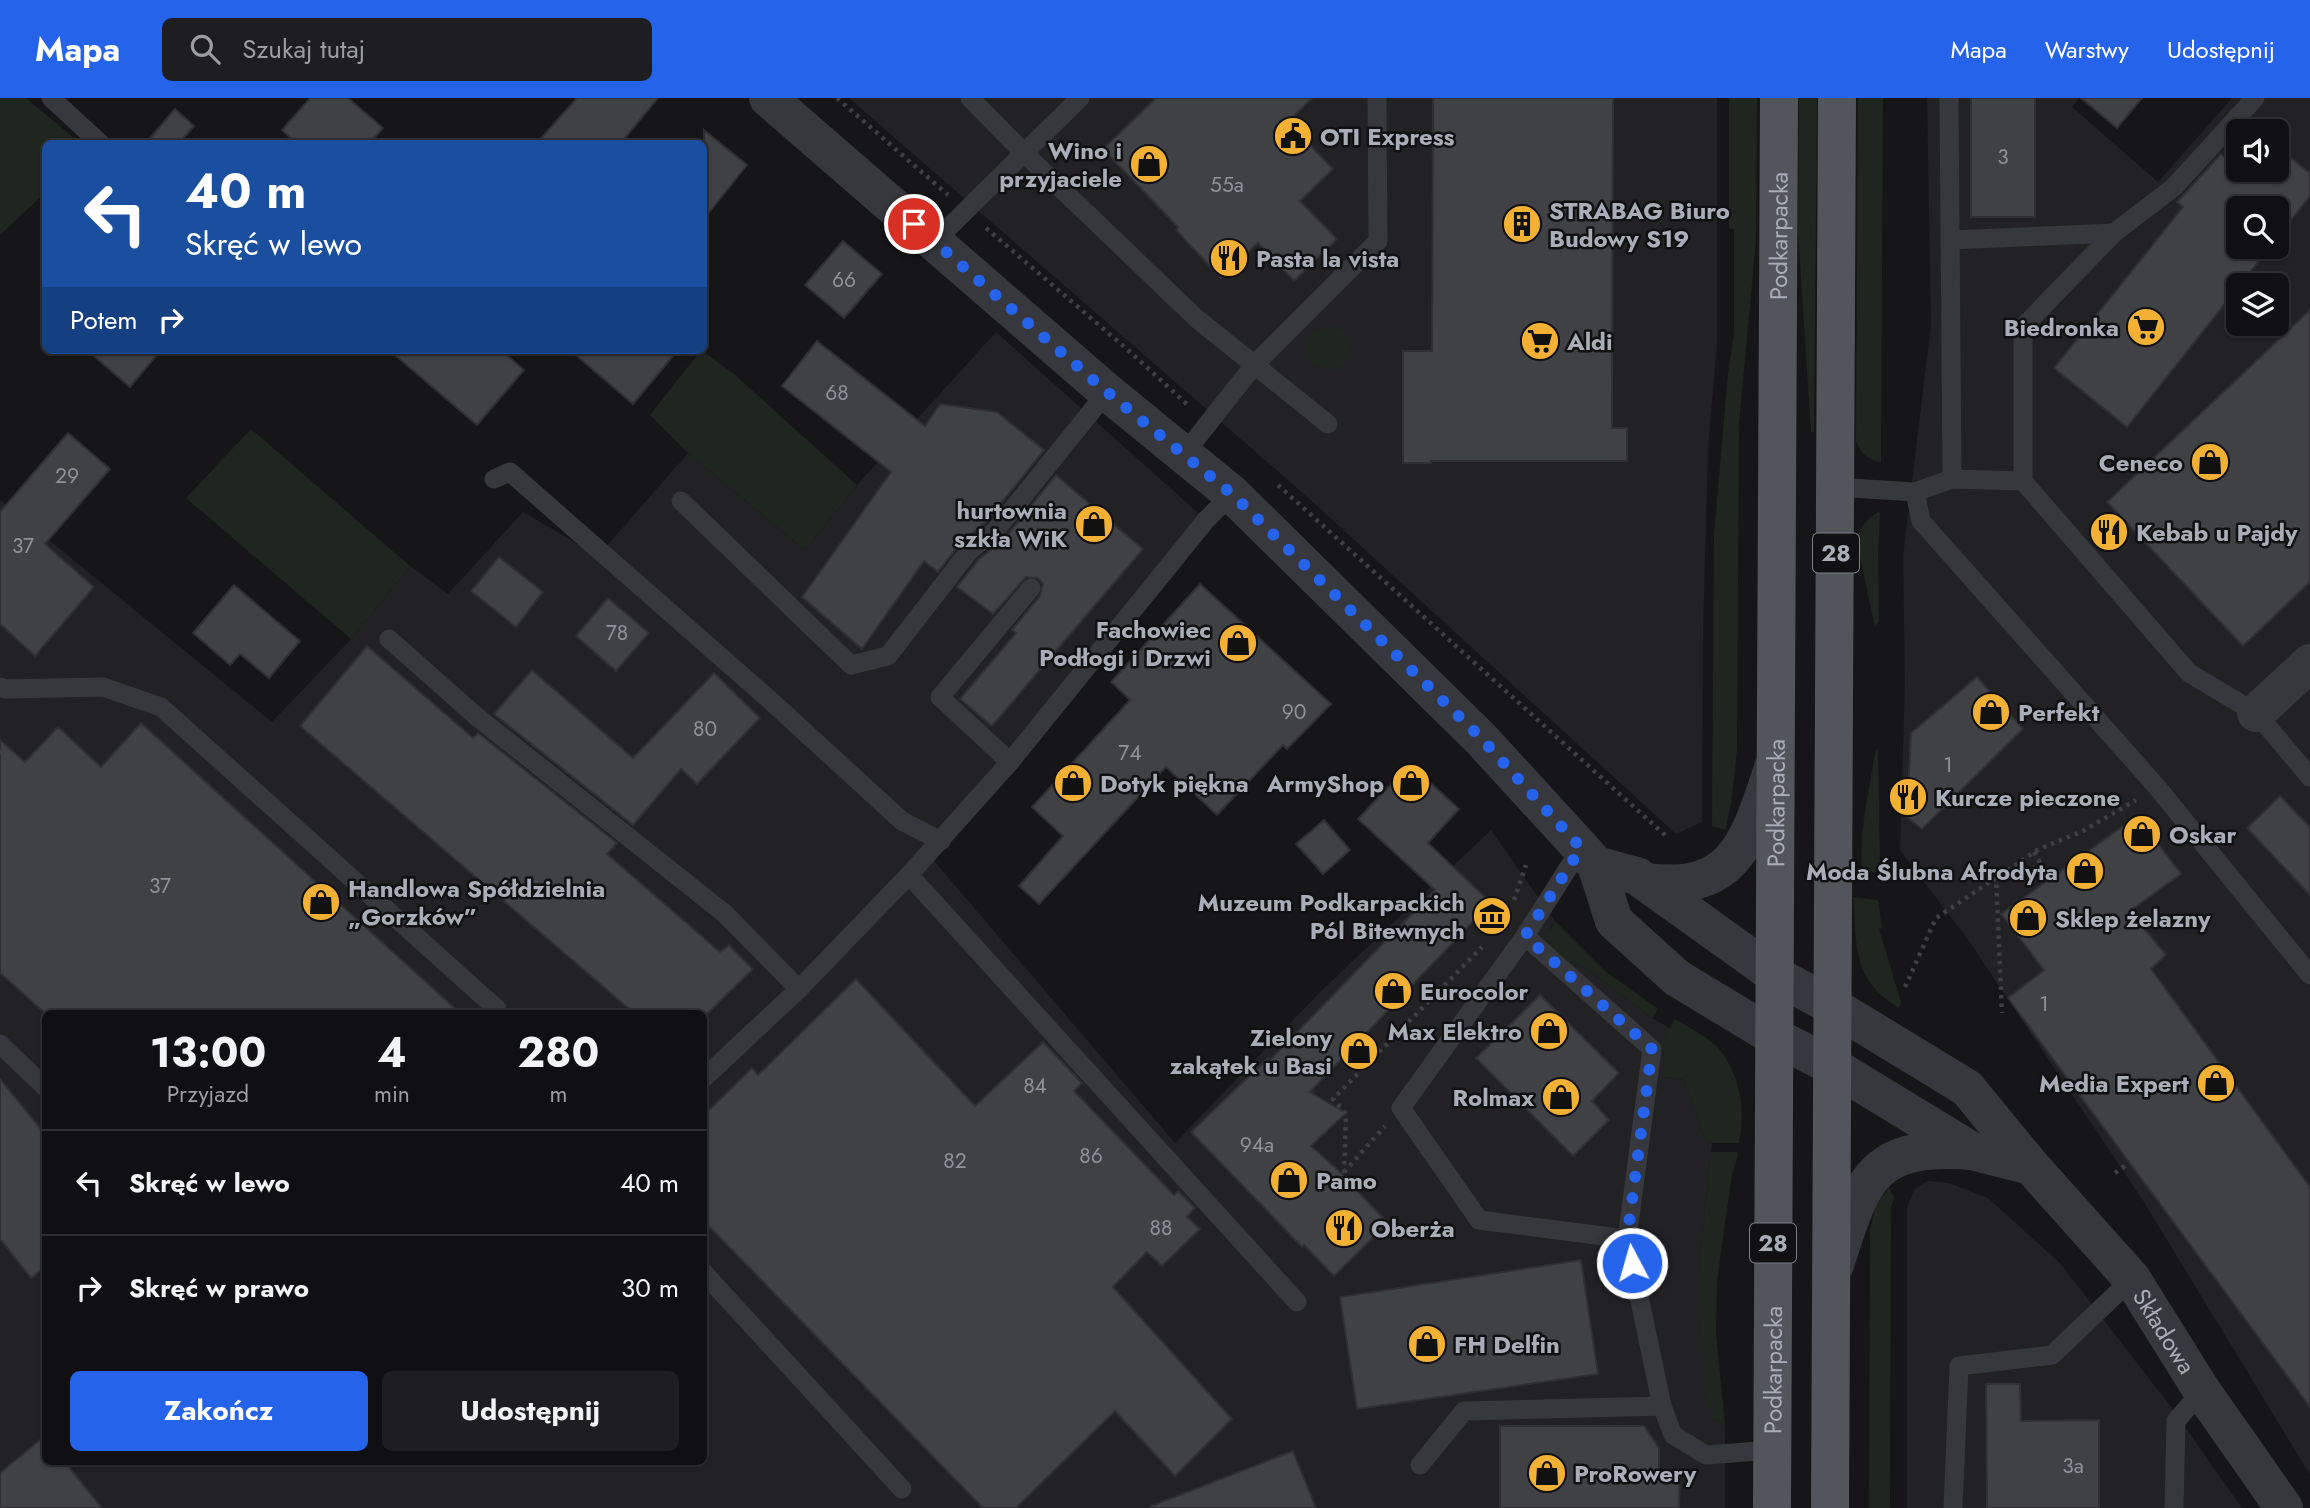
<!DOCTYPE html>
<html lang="pl">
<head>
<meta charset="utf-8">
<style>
  :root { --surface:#101012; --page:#1e1e20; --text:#f1f3f6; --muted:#9c9d9f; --line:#303032; --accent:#2563eb }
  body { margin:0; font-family:Jost,sans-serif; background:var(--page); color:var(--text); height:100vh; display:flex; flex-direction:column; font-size:26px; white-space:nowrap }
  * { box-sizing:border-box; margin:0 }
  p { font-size:23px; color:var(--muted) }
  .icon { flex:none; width:38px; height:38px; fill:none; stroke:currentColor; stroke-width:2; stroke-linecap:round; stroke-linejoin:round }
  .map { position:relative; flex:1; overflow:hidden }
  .details { position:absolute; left:42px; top:912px; width:665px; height:455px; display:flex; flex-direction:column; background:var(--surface); border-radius:10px; box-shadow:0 2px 5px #0004,0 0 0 2px var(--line) }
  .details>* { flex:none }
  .hud { position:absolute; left:42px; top:42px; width:665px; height:214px; border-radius:10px; box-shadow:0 2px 5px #0004,0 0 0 2px var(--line); background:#1a4fa0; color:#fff; overflow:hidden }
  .buttons { position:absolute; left:2226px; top:21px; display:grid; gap:14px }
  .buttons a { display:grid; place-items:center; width:63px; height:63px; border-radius:10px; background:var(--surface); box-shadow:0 2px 5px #0004,0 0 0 2px var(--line); font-size:35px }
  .pin { position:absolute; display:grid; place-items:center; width:60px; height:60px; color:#fff; margin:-30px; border:4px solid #fff; border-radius:50%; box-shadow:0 2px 7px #0007 }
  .me { position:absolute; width:77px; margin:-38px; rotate:354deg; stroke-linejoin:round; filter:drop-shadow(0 0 5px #0008) }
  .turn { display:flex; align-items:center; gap:24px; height:147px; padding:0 28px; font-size:32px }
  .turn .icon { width:91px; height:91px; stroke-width:2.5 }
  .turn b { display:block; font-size:49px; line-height:60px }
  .then { display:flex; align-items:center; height:66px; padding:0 28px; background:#0003; gap:14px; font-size:26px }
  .eta { display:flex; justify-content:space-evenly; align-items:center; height:119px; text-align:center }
  .eta b { font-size:42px; font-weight:700; line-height:49px }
  .primary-button { display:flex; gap:14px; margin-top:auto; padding:14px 28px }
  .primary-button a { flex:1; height:80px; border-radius:10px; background:var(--accent); color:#fff; font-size:28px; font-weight:700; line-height:80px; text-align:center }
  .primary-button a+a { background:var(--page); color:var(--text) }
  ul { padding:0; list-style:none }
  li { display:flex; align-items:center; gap:21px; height:105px; padding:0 28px; border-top:2px solid var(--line) }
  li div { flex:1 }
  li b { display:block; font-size:26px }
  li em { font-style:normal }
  header { display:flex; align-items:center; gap:42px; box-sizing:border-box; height:98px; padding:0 35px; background:var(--accent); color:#fff }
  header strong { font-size:33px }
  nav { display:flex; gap:38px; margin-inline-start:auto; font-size:24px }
  .search { width:490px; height:63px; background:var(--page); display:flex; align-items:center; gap:18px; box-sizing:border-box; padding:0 24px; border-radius:10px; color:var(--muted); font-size:26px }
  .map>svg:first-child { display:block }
  .built { fill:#222225; fill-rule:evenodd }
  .green { fill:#1e261f }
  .building { fill:#404145; stroke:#303034; stroke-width:2 }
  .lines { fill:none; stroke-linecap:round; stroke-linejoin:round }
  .path { stroke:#3d3f44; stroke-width:4.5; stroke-dasharray:3.5 5; stroke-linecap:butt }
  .service { stroke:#37383d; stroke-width:19 }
  .minor { stroke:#37383d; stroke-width:38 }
  .tertiary { stroke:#37383d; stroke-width:38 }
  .primary { stroke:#53555c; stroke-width:38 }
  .route { stroke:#2563eb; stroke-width:12; stroke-dasharray:0 21.6 }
  .labels { text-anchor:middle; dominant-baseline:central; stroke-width:5; stroke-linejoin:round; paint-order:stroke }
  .number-label { font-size:21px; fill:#8e929b }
  .shield { fill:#111113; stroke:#7b7e86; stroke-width:2 }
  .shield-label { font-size:23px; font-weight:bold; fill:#a8adb8 }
  .poi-label { font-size:24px; font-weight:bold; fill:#a8adb8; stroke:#111113; text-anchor:start }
  .street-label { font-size:24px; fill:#a8adb8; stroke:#111113 }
</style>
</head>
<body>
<header>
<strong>Mapa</strong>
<div class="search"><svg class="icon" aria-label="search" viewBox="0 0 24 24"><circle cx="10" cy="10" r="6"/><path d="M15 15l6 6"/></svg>Szukaj tutaj</div>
<nav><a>Mapa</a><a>Warstwy</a><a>Udostępnij</a></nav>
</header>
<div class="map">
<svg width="2310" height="1410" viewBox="0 0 2310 1410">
  <rect width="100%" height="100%" fill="#161618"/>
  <g class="built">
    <polygon points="849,0 1717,0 1717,245 1708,351 1703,536 1702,724 1676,736 1305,397"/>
    <path d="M1927,0h152l-7,9 86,75 74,-84h78v1377l-166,-273 -175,-261 -69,-91 5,-167 -2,-127 28,-232zM2238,33h39v39h-39zM2238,110h39v39h-39zM2238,187h39v39h-39z"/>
    <path d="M996,234l210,188 -277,335 246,288 145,-151 171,-162 64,91 -5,6 14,32 22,9 66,50 18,10 -9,14 3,12v23l20,3 21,59 7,4 -13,126 13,149 13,7v83h-1725v-1008l272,222 79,-83 59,-73 38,28 75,-82 75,44 90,-103 117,97 52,-65zM46,915h658v448h-658z"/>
    <polygon points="1927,1083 1949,1085 1988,1100 2060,1165 2168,1305 2242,1410 1907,1410 1907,1109 1914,1092"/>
  </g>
  <g class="green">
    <polygon points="0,0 26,0 80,45 46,46 45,95 0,137"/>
    <polygon points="1729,0 1757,0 1756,142 1739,326 1737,653 1731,706 1725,732 1712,728 1714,437 1728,275 1734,236 1734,131 1729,130"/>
    <polygon points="1799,0 1817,0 1814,334 1811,334 1798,134"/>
    <path d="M1858,0h25l-2,365c-13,-4 -20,-8 -25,-22z"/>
    <circle cx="1329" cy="250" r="22"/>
    <polygon points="701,252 734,276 857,387 805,452 688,355 650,317"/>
    <polygon points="251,331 410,468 351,541 186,400"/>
    <path d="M1878,414l2,2 -2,38 1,69 -4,6 -15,-70 -4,-1c-2,-21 5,-33 22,-44z"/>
    <path d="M1878,650l2,118 -3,6 -11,1 -4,-3c-3,-38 7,-79 13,-117z"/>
    <path d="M1853,799l25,3 4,28 -3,1 22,73 -2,6c-47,-28 -42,-62 -46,-111z"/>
    <polygon points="1555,823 1605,873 1658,911 1652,920 1586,870 1564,861 1552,851 1547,839"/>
    <path d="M1675,921c13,8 30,16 41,27 24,25 30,64 23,97h-27l-7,-4 -21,-59 -20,-3v-23l-3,-12z"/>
    <polygon points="1711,1054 1737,1054 1738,1057 1732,1076 1717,1183 1716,1235 1725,1327 1712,1320 1704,1293 1699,1171"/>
    <polygon points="1889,1090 1895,1100 1891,1108 1890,1410 1869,1410 1870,1131 1876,1107"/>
  </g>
  <g class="building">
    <polygon points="310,0 348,0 383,30 369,46 297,46 282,32"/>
    <polygon points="577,0 658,0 620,46 536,46"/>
    <polygon points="1156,0 1312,0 1288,24 1333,71 1300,103 1337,141 1294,183 1258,145 1221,180 1176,132 1178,129 1103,51"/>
    <polygon points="1433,0 1613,0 1612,330 1627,330 1627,363 1431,363 1431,365 1403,365 1403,253 1432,253"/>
    <rect x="1971" y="0" width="64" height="119"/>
    <polygon points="2081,0 2142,0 2117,30"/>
    <polygon points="175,11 194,28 178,46 145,46"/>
    <polygon points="704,32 747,67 704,121"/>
    <polygon points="2282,53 2310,75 2310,98 2277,140 2277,110 2238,110 2238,149 2270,149 2127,329 2054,270 2183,109 2177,104 2221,56 2245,75 2266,75 2268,72 2277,72 2277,60"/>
    <polygon points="843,143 882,176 844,220 805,187"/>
    <polygon points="2310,212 2310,484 2243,548 2107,404"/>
    <polygon points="817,243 925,328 940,306 997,314 1044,352 986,424 961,444 938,474 924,463 862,551 802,499 891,374 782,288"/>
    <polygon points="87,252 161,252 130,289"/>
    <polygon points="389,252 501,252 524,272 477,327"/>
    <polygon points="570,252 678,252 633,306"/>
    <polygon points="68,335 110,371 45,446 94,489 35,558 0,526 0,414"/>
    <polygon points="1056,377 1143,451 992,628 960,601 1016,535 1012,532 1040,498 1043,486 1038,480 1026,479 993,516 957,489 979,461 1004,441"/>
    <polygon points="499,459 543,494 516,529 471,493"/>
    <polygon points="1200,486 1331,606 1287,651 1283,647 1217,717 1166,669 1039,806 1019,788 1063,738 1032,709 1130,602 1111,584"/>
    <polygon points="234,487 300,543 269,580 240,556 230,567 193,535"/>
    <polygon points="608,500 649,535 616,573 576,538"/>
    <polygon points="367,548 473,640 478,635 617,745 607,756 720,854 729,847 753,871 708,915 634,915 300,628"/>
    <polygon points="532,572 633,660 714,575 760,620 697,686 681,671 633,727 494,616"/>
    <polygon points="1977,579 2023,631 1922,731 1907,719 1911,635"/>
    <polygon points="141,625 460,915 45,915 0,875 0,642 25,664 58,629 101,669"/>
    <polygon points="1410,666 1459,711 1428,745 1486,800 1480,806 1485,811 1310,994 1346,1015 1311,1048 1348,1081 1347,1082 1388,1125 1334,1178 1304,1147 1302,1149 1191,1034 1268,960 1270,962 1435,792 1358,721"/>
    <polygon points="2280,698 2310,729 2310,797 2247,730"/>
    <polygon points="2137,718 2181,776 2130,813 2166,857 2151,871 2310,1089 2310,1309 2008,900 2044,872 2001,816"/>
    <polygon points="1324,722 1350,752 1323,776 1296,746"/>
    <polygon points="856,881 975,1008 1043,944 1082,985 1074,993 1174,1097 1178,1093 1195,1110 1187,1119 1200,1131 1162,1168 1147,1154 1113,1189 1232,1321 1175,1378 1115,1313 1016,1410 983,1410 704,1123 704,1017 752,970 758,977"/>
    <polygon points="1540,897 1619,975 1592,1003 1609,1022 1573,1058 1476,960"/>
    <polygon points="0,981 46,1037 46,1168 31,1180 0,1141"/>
    <polygon points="1581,1162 1598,1276 1357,1311 1340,1199"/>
    <polygon points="1986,1286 2020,1286 2021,1323 2099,1322 2099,1410 1987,1410"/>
    <polygon points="1500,1328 1644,1328 1659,1350 1659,1378 1680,1378 1679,1410 1500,1410"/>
    <polygon points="46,1337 46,1363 64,1363 102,1410 0,1410 0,1375"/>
    <polygon points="1293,1353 1316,1410 1151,1410 1151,1408"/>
  </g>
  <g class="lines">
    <g class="path">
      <polyline points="837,0 948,97"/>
      <polyline points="986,130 1128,252 1190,309"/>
      <polyline points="1278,387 1666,738"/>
      <polyline points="0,652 5,657"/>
      <polyline points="2034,754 2050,781"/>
      <polyline points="1996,778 2002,915"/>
      <polyline points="1514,802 1526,767"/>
      <polyline points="1905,889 1936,820 2039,751 2083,733 2136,702"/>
      <polyline points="1344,1074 1385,1028"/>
      <polyline points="1344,1075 1346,1016 1333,1001 1482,849"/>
      <polyline points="2115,1075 2129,1065"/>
    </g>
    <g class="service">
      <polyline points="51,0 101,46"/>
      <polyline points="970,0 1024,55 1080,0"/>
      <polyline points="1949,0 1952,381"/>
      <polyline points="1950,142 2114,135"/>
      <polyline points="934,144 1024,55 1196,220 1328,326"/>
      <polyline points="1184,356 1255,266 1378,143 1377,0"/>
      <polyline points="494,381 510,374 772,604 902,723 941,743"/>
      <polyline points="2023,383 2189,575 2256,615 2310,679"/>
      <polyline points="1836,389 1915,394 1921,423 2157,689 2310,877"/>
      <polyline points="1915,394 1952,381 2023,383 2023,229 2114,135 2174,89 2255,0"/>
      <polyline points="1232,396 1206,422 1010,664 909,777 1297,1204"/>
      <polyline points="681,403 851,567 888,558 970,452 995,433 1107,294"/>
      <polyline points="389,541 476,618 724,815 799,891 704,980"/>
      <polyline points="0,589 6,591 103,589 161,609 497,911 493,915"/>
      <polyline points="1010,664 940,599 1031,490"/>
      <polyline points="1525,838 1652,951 1627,1141 1479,1122 1401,1010 1525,838 1581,750"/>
      <polyline points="799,891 909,777"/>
      <polyline points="0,946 46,990"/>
      <polyline points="704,1175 902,1391"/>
      <polyline points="1662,1308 1673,1337 1706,1357 1772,1352"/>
      <polyline points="1420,1367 1464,1313 1662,1308 1627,1141"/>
      <polyline points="1953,1410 1959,1268 2052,1257 2132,1181"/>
      <polyline points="2174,1410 2176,1323 2202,1293"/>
    </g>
    <polyline class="minor" points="2256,615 2310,565"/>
    <g class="tertiary">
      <polyline points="768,0 1107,294 1232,396 1481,641 1581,750 1596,767 1614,823 1677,880 1773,938 1834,969 1972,1053 2031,1068"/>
      <path id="s1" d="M1596,767l41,11 138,99 59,32 133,81 64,78 101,113 70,112 82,117"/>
      <path d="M1647,784c90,12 102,-44 126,-114"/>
      <path d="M1835,1167c27,-85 36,-122 137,-114"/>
    </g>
    <g class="primary">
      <path id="s2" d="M1772,1410l7,-1410"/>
      <polyline points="1830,1410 1837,0"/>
    </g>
  </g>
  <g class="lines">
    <polyline class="route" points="914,126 1107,294 1232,396 1481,640 1581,750 1525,838 1652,951 1627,1141 1632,1165"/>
  </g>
  <defs>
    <g id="civic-disc" transform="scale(2.0125)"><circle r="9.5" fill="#f2b134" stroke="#111113"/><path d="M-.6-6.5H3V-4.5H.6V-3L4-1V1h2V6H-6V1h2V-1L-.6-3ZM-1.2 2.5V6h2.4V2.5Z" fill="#111"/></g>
    <g id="shop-disc" transform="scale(2.0125)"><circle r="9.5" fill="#f2b134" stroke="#111113"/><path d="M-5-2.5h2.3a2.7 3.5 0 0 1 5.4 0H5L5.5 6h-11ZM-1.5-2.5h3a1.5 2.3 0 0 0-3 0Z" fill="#111"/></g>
    <g id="building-disc" transform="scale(2.0125)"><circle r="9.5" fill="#f2b134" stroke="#111113"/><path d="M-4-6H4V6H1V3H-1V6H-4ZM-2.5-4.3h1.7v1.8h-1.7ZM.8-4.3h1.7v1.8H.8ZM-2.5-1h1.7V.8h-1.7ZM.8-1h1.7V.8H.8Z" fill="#111"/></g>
    <g id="restaurant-disc" transform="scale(2.0125)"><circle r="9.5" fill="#f2b134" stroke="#111113"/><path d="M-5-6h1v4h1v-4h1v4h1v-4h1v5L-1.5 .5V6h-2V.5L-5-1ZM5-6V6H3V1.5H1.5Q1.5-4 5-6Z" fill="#111"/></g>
    <g id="supermarket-disc" transform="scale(2.0125)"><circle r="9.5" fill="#f2b134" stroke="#111113"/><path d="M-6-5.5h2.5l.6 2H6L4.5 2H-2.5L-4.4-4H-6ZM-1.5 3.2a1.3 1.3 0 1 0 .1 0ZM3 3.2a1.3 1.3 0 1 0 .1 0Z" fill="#111"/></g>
    <g id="museum-disc" transform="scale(2.0125)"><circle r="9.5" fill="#f2b134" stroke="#111113"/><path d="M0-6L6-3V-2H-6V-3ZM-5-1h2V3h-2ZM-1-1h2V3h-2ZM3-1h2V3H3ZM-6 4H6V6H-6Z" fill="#111"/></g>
  </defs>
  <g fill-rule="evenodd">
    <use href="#civic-disc" x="1293" y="38"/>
    <use href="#shop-disc" x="1149" y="66"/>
    <use href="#building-disc" x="1522" y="126"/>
    <use href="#restaurant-disc" x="1229" y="160"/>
    <use href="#supermarket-disc" x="2146" y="229"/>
    <use href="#supermarket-disc" x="1540" y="243"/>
    <use href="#shop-disc" x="2210" y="364"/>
    <use href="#shop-disc" x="1094" y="426"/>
    <use href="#restaurant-disc" x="2109" y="434"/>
    <use href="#shop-disc" x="1238" y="545"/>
    <use href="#shop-disc" x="1991" y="614"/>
    <use href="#shop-disc" x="1073" y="685"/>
    <use href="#shop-disc" x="1411" y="685"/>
    <use href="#restaurant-disc" x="1908" y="699"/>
    <use href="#shop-disc" x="2142" y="736"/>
    <use href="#shop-disc" x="2085" y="773"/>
    <use href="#shop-disc" x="321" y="804"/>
    <use href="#museum-disc" x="1492" y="818"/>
    <use href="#shop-disc" x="2028" y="820"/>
    <use href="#shop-disc" x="1393" y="893"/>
    <use href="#shop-disc" x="1549" y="933"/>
    <use href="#shop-disc" x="1359" y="953"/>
    <use href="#shop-disc" x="2216" y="985"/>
    <use href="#shop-disc" x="1561" y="999"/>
    <use href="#shop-disc" x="1289" y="1082"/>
    <use href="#restaurant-disc" x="1344" y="1130"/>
    <use href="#shop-disc" x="1427" y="1246"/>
    <use href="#shop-disc" x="1547" y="1375"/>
  </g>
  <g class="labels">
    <g class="number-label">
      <text x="2003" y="59">3</text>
      <text x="1227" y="87">55a</text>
      <text x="844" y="182">66</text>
      <text x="837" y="295">68</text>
      <text x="67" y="378">29</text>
      <text x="23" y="448">37</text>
      <text x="617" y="535">78</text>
      <text x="1294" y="614">90</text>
      <text x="705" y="631">80</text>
      <text x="1130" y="655">74</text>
      <text x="1948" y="667">1</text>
      <text x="160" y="788">37</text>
      <text x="2044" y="906">1</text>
      <text x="1035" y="988">84</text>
      <text x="1257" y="1047">94a</text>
      <text x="1091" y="1058">86</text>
      <text x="955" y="1063">82</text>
      <text x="1161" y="1130">88</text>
      <text x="2073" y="1368">3a</text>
    </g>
    <g class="shield">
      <rect x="1813" y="435.5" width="46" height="39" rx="5"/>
      <rect x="1750" y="1125.5" width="46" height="39" rx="5"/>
    </g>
    <g class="shield-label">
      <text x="1836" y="455">28</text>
      <text x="1773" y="1145">28</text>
    </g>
    <g class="poi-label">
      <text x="1320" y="38">OTI Express</text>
      <text x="1122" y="52" text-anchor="end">Wino i<tspan x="1122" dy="28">przyjaciele</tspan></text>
      <text x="1549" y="112">STRABAG Biuro<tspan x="1549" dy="28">Budowy S19</tspan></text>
      <text x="1256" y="160">Pasta la vista</text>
      <text x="2119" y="229" text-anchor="end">Biedronka</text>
      <text x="1567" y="243">Aldi</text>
      <text x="2183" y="364" text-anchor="end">Ceneco</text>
      <text x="1067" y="412" text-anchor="end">hurtownia<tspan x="1067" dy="28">szkła WiK</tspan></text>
      <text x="2136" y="434">Kebab u Pajdy</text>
      <text x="1211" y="531" text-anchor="end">Fachowiec<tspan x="1211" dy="28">Podłogi i Drzwi</tspan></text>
      <text x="2018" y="614">Perfekt</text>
      <text x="1100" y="685">Dotyk piękna</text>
      <text x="1384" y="685" text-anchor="end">ArmyShop</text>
      <text x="1935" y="699">Kurcze pieczone</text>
      <text x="2169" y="736">Oskar</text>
      <text x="2058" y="773" text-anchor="end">Moda Ślubna Afrodyta</text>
      <text x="348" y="790">Handlowa Spółdzielnia<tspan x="348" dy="28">„Gorzków”</tspan></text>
      <text x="1465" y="804" text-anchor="end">Muzeum Podkarpackich<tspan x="1465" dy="28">Pól Bitewnych</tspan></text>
      <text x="2055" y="820">Sklep żelazny</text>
      <text x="1420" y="893">Eurocolor</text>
      <text x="1522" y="933" text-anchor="end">Max Elektro</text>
      <text x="1332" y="939" text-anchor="end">Zielony<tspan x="1332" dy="28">zakątek u Basi</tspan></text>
      <text x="2189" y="985" text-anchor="end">Media Expert</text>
      <text x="1534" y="999" text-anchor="end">Rolmax</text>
      <text x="1316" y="1082">Pamo</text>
      <text x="1371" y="1130">Oberża</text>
      <text x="1454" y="1246">FH Delfin</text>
      <text x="1574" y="1375">ProRowery</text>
    </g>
    <g class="street-label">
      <text stroke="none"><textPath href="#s2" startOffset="1272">Podkarpacka</textPath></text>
      <text stroke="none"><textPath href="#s2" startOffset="705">Podkarpacka</textPath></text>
      <text stroke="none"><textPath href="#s1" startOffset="749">Składowa</textPath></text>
      <text stroke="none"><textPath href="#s2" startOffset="138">Podkarpacka</textPath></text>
    </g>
  </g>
</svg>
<div class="buttons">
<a><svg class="icon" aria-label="sound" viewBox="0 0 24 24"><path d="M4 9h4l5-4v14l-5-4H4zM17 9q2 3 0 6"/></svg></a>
<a><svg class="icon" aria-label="search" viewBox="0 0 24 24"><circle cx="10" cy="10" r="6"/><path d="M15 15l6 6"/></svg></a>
<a><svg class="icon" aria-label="layers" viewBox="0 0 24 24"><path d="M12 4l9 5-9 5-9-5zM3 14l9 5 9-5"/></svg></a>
</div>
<div class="pin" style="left:914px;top:126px;background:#d93025"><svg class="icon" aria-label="arrive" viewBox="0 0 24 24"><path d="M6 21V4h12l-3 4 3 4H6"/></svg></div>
<svg class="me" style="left:1632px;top:1165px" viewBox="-20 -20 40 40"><circle r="17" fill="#2563eb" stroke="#fff" stroke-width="3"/><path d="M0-11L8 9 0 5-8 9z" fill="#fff"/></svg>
<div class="hud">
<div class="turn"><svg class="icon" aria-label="left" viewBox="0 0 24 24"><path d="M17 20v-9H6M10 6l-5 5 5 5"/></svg><div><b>40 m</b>Skręć w lewo</div></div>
<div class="then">Potem<svg class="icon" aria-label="right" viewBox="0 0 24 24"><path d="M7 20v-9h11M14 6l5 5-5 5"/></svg></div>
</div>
<section class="details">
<div class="eta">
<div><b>13:00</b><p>Przyjazd</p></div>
<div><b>4</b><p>min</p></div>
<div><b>280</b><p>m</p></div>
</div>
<ul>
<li><svg class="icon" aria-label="left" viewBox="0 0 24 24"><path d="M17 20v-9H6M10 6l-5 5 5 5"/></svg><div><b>Skręć w lewo</b></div><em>40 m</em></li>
<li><svg class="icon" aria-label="right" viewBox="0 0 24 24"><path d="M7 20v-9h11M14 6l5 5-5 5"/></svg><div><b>Skręć w prawo</b></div><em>30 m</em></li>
</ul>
<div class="primary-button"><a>Zakończ</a><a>Udostępnij</a></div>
</section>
</div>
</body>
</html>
